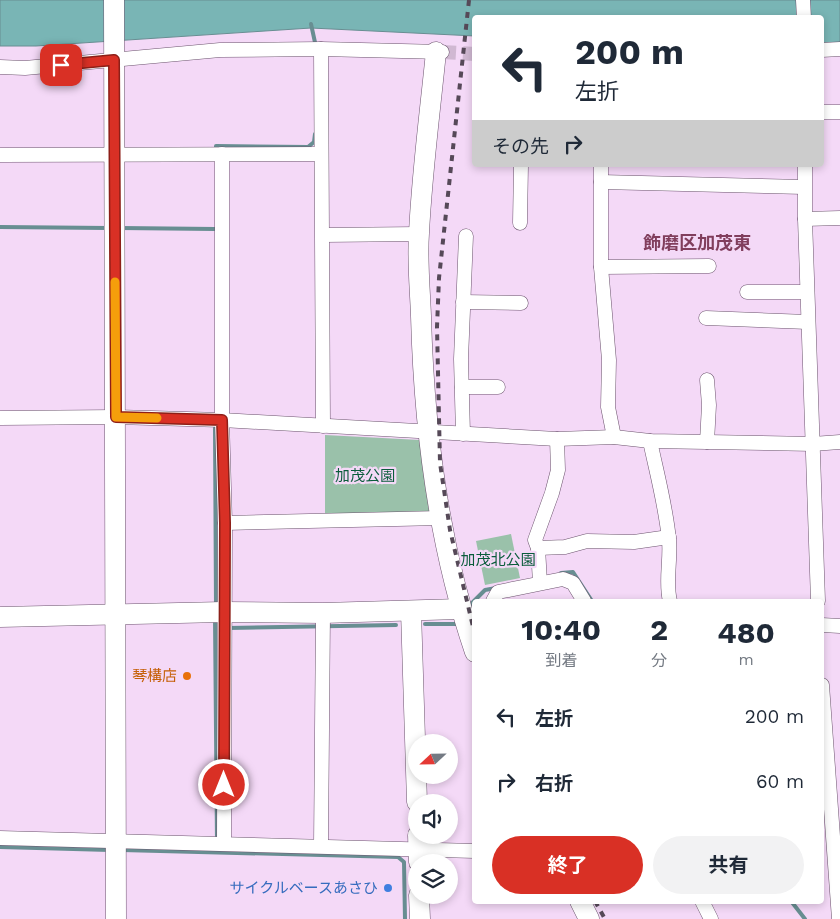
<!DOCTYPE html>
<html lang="ja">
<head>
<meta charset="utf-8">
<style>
  :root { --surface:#fff; --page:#f2f2f3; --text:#1f2937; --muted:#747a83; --accent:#d93025 }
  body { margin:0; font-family:"Work Sans","Noto Sans JP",sans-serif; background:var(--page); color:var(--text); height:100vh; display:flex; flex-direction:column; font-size:19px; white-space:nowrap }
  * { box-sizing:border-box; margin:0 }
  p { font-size:16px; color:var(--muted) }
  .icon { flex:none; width:28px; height:28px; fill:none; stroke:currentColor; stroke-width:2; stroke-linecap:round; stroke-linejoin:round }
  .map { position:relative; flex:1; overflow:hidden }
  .panel { position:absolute; left:472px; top:599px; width:352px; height:305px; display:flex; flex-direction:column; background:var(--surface); border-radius:5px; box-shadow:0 2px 8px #0003 }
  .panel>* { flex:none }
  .guide { position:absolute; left:472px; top:15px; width:352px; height:152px; border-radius:5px; box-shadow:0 2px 8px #0003; background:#fff; color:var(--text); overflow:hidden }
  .needle { width:32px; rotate:248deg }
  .buttons { position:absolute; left:408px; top:734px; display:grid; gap:10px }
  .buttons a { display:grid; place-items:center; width:50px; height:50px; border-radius:50%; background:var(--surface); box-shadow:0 2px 8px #0003; font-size:25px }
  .pin { position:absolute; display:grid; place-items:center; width:42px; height:42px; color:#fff; margin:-21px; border-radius:10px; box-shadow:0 2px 8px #0006 }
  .me { position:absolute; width:55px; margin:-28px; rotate:0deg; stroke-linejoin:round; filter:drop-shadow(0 0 4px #0008) }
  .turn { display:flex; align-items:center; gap:18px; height:105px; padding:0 20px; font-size:22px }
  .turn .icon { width:65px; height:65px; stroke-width:2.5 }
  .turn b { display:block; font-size:35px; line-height:42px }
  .then { display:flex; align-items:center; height:48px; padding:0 20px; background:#0003; gap:10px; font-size:19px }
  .eta { display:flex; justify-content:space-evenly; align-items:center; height:85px; text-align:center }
  .eta b { font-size:30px; font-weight:700; line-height:35px }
  .cta { display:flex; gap:10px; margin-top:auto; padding:10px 20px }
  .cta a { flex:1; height:58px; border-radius:30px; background:var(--accent); color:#fff; font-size:20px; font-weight:700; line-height:58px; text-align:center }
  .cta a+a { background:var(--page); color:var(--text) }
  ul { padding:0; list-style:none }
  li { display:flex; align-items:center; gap:15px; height:65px; padding:0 20px }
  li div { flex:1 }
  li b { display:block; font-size:19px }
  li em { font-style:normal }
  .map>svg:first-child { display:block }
  .park { fill:#9ac1aa }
  .water { fill:#79b5b5; stroke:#688e92 }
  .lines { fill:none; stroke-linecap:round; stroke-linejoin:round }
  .stream { stroke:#688e92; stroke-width:4 }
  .street-tunnel { stroke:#d0b8d2; stroke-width:14; stroke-dasharray:14 7; stroke-linecap:butt }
  .street-casing { stroke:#6c546e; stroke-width:15 }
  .secondary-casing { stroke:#6c546e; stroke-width:21 }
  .street { stroke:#fff; stroke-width:14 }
  .secondary { stroke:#fff; stroke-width:20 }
  .rail { stroke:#564958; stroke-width:4; stroke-dasharray:6 6; stroke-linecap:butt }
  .route-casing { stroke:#8d1f18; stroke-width:12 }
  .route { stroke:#d93025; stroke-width:9 }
  .slow { stroke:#f59e0b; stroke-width:9 }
  .food-dot { fill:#e8710a; stroke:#f4d9f7; stroke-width:2 }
  .shop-dot { fill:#3f7fe0; stroke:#f4d9f7; stroke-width:2 }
  .labels { text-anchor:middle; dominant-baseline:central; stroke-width:4.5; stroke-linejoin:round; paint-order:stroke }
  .park-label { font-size:15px; fill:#0a5c3b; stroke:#f4d9f7 }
  .food-label { font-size:15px; fill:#c56008; stroke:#f4d9f7; text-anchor:end }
  .shop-label { font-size:15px; fill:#366cbe; stroke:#f4d9f7; text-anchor:end }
  .quarter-label { font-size:18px; font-weight:bold; fill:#813e5d; stroke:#f4d9f7 }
</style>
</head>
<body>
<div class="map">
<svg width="840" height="919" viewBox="0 0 840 919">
  <rect width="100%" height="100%" fill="#f4d9f7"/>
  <g class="park">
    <polygon points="325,435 420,440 433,509 427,513 325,516"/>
    <polygon points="511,534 520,578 485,585 476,541"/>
  </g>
  <polygon class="water" points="0,0 840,0 840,43 823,44 822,18 475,18 475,36 311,28 36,46 0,46"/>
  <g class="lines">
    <g class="stream">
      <polyline points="311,24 316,47"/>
      <polyline points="216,151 216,146 308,147 314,142 315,134"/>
      <polyline points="0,227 108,228"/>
      <polyline points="120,228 215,229"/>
      <polyline points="215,428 216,606"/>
      <polyline points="561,573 573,572 592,601"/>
      <polyline points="468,607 485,590 496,588"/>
      <polyline points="215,618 217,841"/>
      <polyline points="425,624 457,624 459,621"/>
      <polyline points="228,628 396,625"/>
      <polyline points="0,847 110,850"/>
      <polyline points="122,850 398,857 404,862 405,919"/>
      <polyline points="791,901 805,919"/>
    </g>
    <polyline class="street-tunnel" points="442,52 475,54"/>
    <g class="street-casing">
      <g id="street">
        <polyline points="803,0 804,18"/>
        <polyline points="321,49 323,426"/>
        <polyline points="822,50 840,49"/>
        <polyline points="0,67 25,68 220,50 321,49 442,52"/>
        <polyline points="822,112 840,112"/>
        <polyline points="222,154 222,420 225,523 224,843"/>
        <polyline points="0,155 321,154"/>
        <polyline points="601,165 601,267 609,360 608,407 614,437"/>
        <polyline points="805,165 805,219 818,601"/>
        <polyline points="601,182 804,187"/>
        <polyline points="805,219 840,218"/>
        <polyline points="520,223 521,165"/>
        <polyline points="323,235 419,234"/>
        <polyline points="601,267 709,266"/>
        <polyline points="747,292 807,292"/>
        <polyline points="463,302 521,303"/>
        <polyline points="706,318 808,322"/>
        <polyline points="462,387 498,387"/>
        <polyline points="0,418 116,417 222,420 557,439 614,437 650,441 813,444 840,442"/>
        <polyline points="463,434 461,359 466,236"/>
        <path d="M650,441c7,33 16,66 19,99 2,20 -4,42 1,61"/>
        <polyline points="707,442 709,405 707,380"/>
        <polyline points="225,523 441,518"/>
        <polyline points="538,548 565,547 587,541 634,542 669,537"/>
        <polyline points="540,583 538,548 535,540 552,493 558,470 557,439"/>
        <polyline points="493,601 498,592 563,579 573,583 584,601"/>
        <polyline points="822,625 840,626"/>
        <polyline points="822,685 839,919"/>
        <polyline points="0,838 475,851"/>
        <polyline points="321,846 323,613"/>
        <polyline points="702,901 711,919"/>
      </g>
    </g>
    <g class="secondary-casing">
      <g id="secondary">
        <polyline points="114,0 116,919"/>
        <path d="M436,52c-6,60 -14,120 -17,181 -2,27 1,56 2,83 3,114 17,228 54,336"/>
        <polyline points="411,611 417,802"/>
        <polyline points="0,617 223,612 323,613 460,609"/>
        <polyline points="418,835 419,862"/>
        <polyline points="419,895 420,919"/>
        <polyline points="580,901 589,919"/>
      </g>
    </g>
    <use href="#street" class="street"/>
    <use href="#secondary" class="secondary"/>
    <g class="rail">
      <polyline points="469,0 439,278 437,327 440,463 450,530 475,635"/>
      <polyline points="595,901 605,919"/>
    </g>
  </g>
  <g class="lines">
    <g class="route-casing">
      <polyline id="route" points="61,65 114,60 116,417 222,420 225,523 224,785"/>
    </g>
    <use href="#route" class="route"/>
    <polyline class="slow" points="115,282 116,417 157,418"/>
  </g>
  <circle class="food-dot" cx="187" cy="676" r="5"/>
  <circle class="shop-dot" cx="388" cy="888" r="5"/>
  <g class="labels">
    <g class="park-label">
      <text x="365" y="476">加茂公園</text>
      <text x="498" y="560">加茂北公園</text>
    </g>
    <g class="food-label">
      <text x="177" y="676">琴構店</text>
    </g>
    <g class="shop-label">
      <text x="378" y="888">サイクルベースあさひ</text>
    </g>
    <g class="quarter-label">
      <text x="697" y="242">飾磨区加茂東</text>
    </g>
  </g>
</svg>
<div class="buttons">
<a><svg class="needle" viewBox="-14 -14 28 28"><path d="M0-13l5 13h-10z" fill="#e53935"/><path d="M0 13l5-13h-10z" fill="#747a83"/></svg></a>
<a><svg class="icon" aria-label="sound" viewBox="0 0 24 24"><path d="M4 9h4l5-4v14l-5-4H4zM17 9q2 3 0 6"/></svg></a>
<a><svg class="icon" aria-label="layers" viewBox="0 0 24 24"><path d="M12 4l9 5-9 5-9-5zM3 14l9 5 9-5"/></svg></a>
</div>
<div class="pin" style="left:61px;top:65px;background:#d93025"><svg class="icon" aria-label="arrive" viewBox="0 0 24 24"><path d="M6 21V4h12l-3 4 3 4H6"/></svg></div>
<svg class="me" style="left:224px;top:785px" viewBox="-20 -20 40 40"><circle r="17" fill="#d93025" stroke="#fff" stroke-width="3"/><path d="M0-11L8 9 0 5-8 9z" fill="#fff"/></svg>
<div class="guide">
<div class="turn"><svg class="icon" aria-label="left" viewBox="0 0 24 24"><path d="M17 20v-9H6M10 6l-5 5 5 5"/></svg><div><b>200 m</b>左折</div></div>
<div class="then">その先<svg class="icon" aria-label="right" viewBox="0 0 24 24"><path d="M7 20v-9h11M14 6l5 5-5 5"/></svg></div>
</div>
<section class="panel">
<div class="eta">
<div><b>10:40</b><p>到着</p></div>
<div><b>2</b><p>分</p></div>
<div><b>480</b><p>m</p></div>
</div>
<ul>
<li><svg class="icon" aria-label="left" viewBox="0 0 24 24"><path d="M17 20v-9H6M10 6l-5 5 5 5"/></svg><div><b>左折</b></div><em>200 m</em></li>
<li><svg class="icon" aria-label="right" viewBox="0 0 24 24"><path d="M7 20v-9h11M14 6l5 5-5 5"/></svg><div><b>右折</b></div><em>60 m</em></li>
</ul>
<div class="cta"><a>終了</a><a>共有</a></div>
</section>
</div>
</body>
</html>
